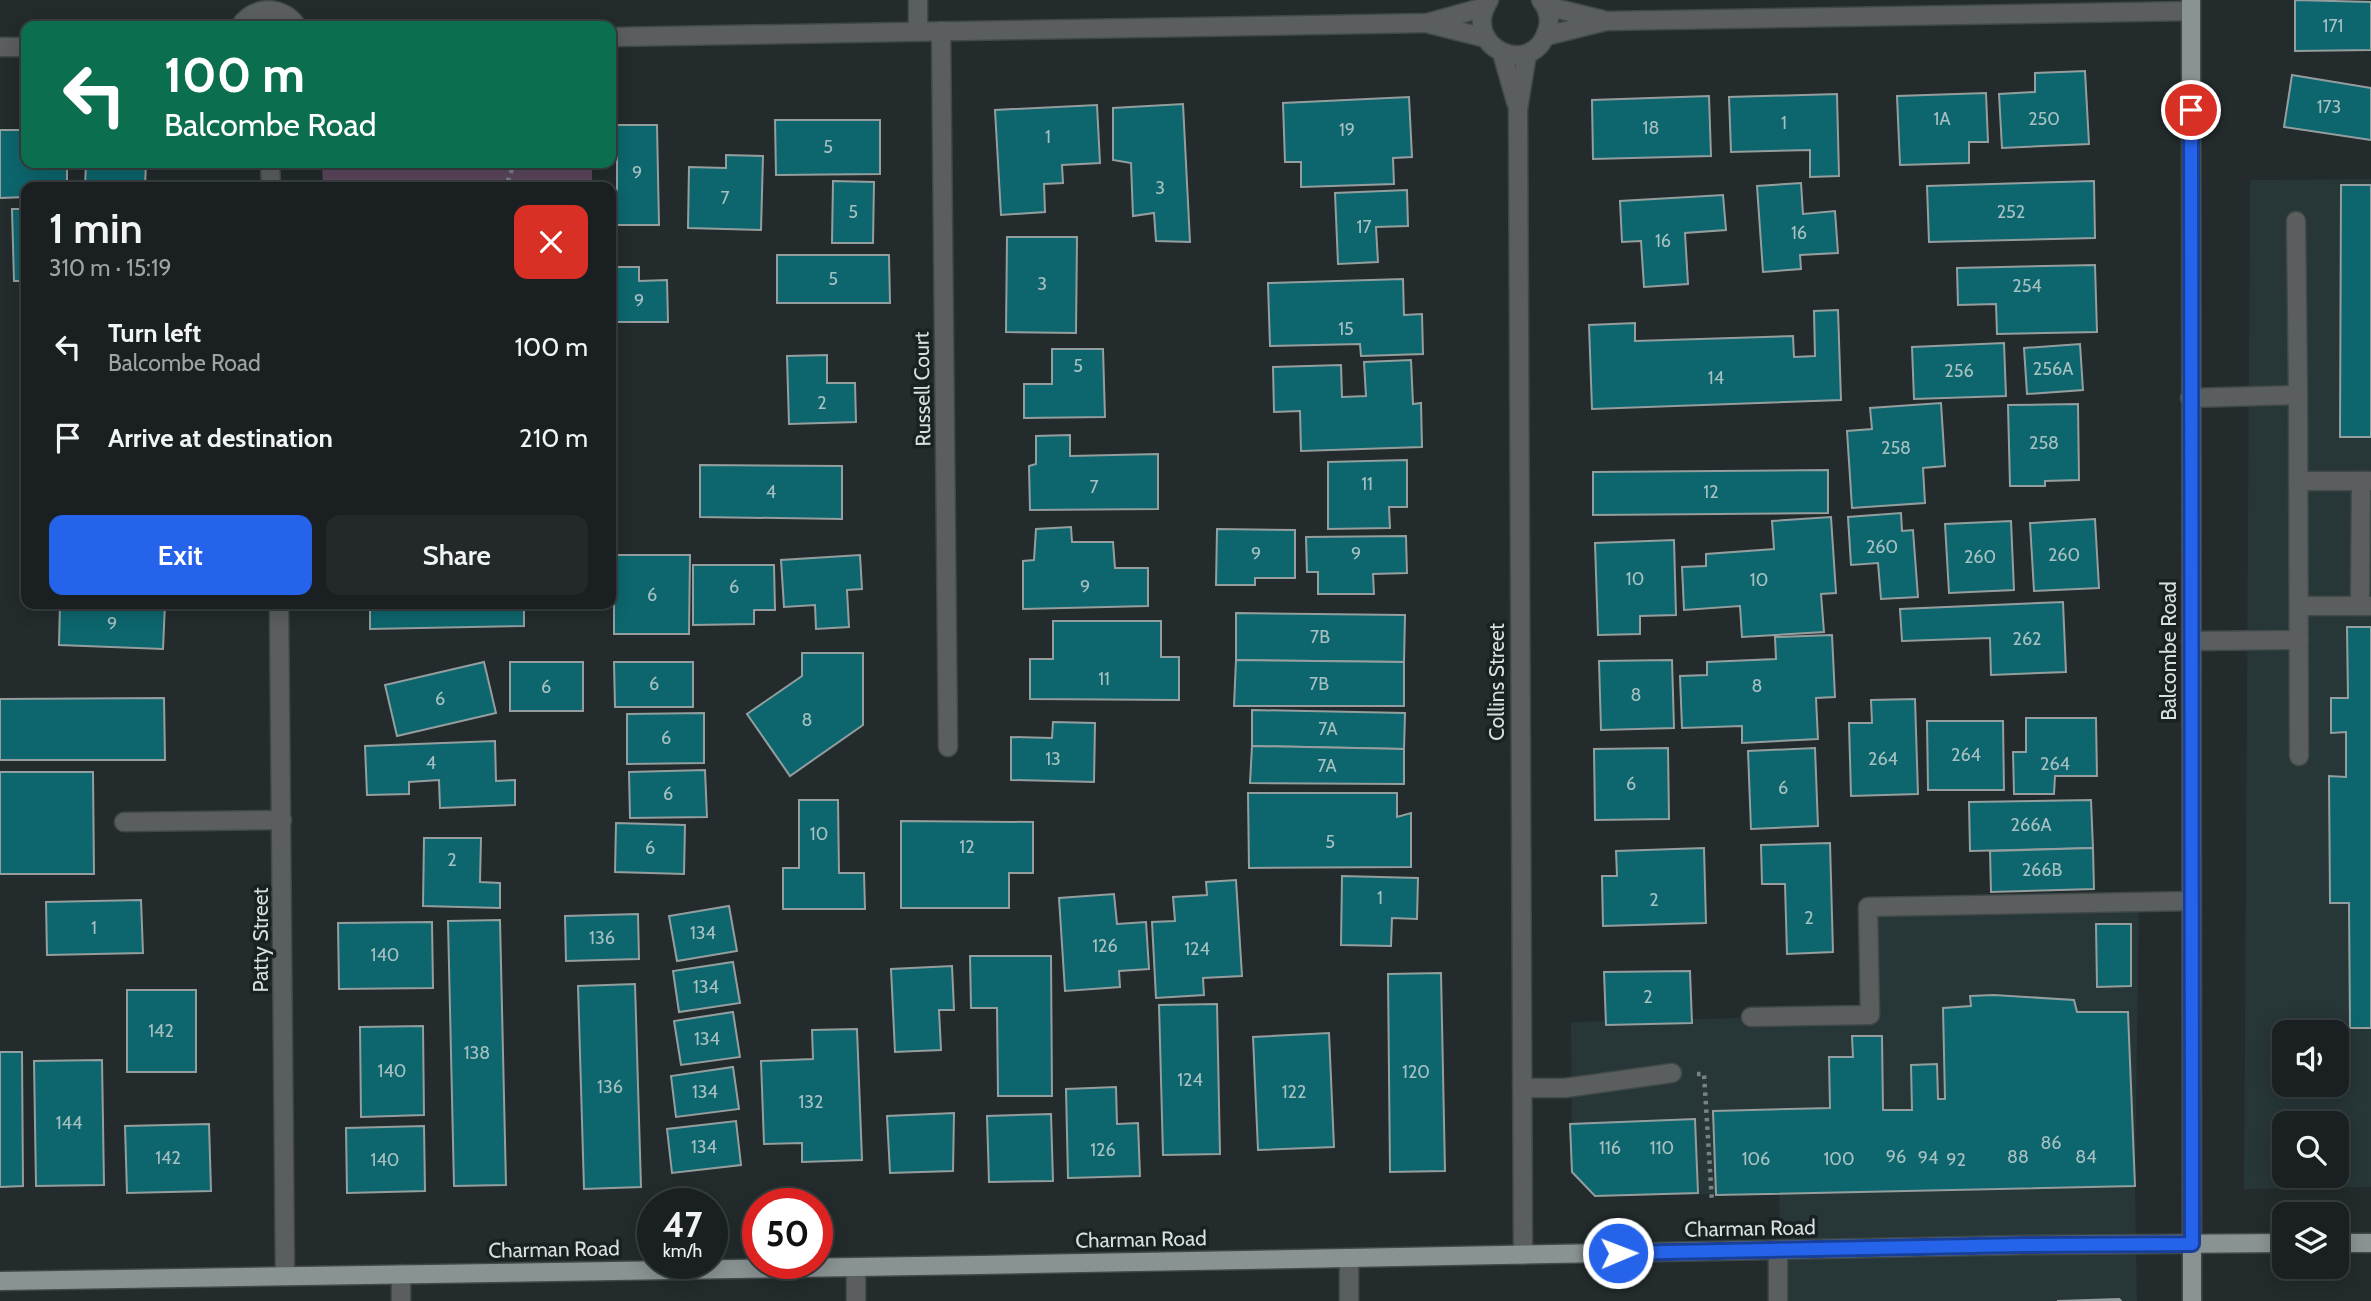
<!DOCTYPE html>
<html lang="en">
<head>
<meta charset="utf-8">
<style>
  :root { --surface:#1a2021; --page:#23282a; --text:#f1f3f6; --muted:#9fa3a5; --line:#383e3f; --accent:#2563eb }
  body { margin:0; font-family:Cabin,sans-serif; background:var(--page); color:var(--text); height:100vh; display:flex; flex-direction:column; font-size:26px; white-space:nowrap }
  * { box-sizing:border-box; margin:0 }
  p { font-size:23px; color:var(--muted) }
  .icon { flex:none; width:38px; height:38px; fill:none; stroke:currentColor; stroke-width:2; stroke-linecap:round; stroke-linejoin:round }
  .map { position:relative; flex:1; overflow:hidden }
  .side { position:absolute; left:21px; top:182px; width:595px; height:427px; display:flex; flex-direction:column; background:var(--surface); border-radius:14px; box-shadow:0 4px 18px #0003,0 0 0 2px var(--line) }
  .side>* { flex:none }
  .hud { position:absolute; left:21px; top:21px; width:595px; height:147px; border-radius:14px; box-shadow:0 4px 18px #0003,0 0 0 2px var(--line); background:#0b6e4f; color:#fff; overflow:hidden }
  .buttons { position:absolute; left:2272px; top:1020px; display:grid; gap:14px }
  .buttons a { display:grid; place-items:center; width:77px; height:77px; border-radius:14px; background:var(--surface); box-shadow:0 4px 18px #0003,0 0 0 2px var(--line); font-size:35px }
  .speed { position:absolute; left:637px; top:1188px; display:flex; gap:14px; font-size:35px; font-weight:700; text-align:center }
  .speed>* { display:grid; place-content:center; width:91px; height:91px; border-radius:50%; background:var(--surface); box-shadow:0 4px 18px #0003,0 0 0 2px var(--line); line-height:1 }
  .speed small { font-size:18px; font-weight:400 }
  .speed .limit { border:10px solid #d22; background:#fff; color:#111 }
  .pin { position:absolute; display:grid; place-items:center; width:60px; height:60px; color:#fff; margin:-30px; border:4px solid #fff; border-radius:50%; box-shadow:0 2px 7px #0007 }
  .me { position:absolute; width:77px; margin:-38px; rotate:89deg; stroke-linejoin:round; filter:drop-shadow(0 0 5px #0008) }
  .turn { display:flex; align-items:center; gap:24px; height:147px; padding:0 28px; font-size:32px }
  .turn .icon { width:91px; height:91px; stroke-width:2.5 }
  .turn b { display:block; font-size:49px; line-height:60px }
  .round { display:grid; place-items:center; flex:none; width:74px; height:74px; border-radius:14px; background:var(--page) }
  .headline { display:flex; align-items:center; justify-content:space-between; height:119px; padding:0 28px }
  h1 { font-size:42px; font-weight:600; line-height:52px }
  .cta { display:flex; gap:14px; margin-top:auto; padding:14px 28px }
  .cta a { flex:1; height:80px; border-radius:14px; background:var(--accent); color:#fff; font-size:28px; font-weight:600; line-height:80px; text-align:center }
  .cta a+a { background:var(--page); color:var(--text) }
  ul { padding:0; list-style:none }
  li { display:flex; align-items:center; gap:21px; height:91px; padding:0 28px }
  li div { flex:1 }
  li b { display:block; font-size:26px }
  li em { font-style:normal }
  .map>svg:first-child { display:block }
  .built { fill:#273637; fill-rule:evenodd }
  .green { fill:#5c475e }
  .building { fill:#0d666d; stroke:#959e9f; stroke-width:2 }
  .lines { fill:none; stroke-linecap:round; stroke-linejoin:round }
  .minor-casing { stroke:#404848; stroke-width:21 }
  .major-casing { stroke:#404848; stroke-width:21 }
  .path { stroke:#7c8283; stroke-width:4.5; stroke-dasharray:3.5 5; stroke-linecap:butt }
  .minor { stroke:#5a5e5f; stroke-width:18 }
  .major { stroke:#8a9393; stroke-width:18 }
  .route-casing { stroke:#184099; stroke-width:18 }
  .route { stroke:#2563eb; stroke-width:12 }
  .labels { text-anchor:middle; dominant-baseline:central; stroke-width:7; stroke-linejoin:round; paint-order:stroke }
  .number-label { font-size:18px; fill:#a6c0c2 }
  .street-label { font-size:21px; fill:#d9dede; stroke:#1a2122 }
</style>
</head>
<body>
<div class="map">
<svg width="2371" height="1301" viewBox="0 0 2371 1301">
  <rect width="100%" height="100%" fill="#232b2c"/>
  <g class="built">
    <path d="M2371,179v1008l-127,2 6,-1009zM2284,1032h52v53h-52zM2284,1124h52v52h-52z"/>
    <polygon points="2139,903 2135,1186 2137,1301 1781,1301 1779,1193 1595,1196 1572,1172 1571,1022 1869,1015 1868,907"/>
  </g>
  <polygon class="green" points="322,163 592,163 592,187 323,187"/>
  <g class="building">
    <polygon points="2295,0 2371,2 2371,50 2295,51"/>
    <polygon points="2085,71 2089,144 2002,148 1999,94 2035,92 2035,73"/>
    <polygon points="2292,75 2371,88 2371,140 2284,127"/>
    <polygon points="1986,93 1988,142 1969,142 1969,163 1900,165 1897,96"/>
    <polygon points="1837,94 1839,176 1810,177 1810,150 1731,152 1729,97"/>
    <polygon points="1709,96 1711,156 1593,159 1592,100"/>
    <polygon points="1409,97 1412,157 1393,158 1394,184 1301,187 1301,162 1285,162 1283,103"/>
    <polygon points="1183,104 1190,242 1156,241 1154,213 1133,216 1131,163 1113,160 1113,108"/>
    <polygon points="1097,105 1100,163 1062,165 1063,183 1044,184 1045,212 1001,215 995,110"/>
    <polygon points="775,120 880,120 880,174 776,175"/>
    <polygon points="611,125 657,125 659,225 611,225 611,190 617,190 617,157 611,157"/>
    <polygon points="0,130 26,130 26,163 67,163 67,187 26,187 26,197 0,198"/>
    <polygon points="726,155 763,156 761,230 688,228 689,167 726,168"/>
    <polygon points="86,163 146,163 145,187 85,187"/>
    <polygon points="833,181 874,182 873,243 832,243"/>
    <polygon points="2094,181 2095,238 1929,242 1927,186"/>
    <polygon points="1801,183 1803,214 1835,211 1838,253 1800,255 1801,269 1763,272 1757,186"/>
    <polygon points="2341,185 2371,185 2371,437 2340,437"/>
    <polygon points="1407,190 1408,226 1376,227 1378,262 1338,264 1335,193"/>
    <polygon points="1723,195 1726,230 1685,233 1688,284 1644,287 1641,241 1622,242 1620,201"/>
    <polygon points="12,209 26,209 26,281 14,281"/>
    <polygon points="1007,237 1077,237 1076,333 1006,332"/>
    <polygon points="777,255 889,255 890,303 777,303"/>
    <polygon points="2095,265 2097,332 1997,334 1996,304 1958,305 1957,268"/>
    <polygon points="611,267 639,267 639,281 667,280 668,322 611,322"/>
    <polygon points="1403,279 1404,315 1422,314 1423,354 1361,356 1360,344 1270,346 1268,283"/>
    <polygon points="1838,310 1841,400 1592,409 1589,325 1635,323 1635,341 1793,336 1794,357 1815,356 1814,311"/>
    <polygon points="2004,343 2006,396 1914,399 1912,347"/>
    <polygon points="2080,344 2083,390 2027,394 2024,348"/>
    <polygon points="1052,349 1103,349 1105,417 1024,418 1024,384 1052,384"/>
    <polygon points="827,355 827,383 855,383 856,422 789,424 787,356"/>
    <polygon points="1411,360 1413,404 1421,403 1422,447 1301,451 1300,411 1274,412 1273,367 1341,365 1342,397 1366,396 1364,362"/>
    <polygon points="1941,403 1945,466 1923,468 1925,503 1852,508 1847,431 1872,429 1870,408"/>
    <polygon points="2078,404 2079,480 2045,481 2045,486 2010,486 2008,405"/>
    <polygon points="1070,435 1070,456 1158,454 1158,509 1030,510 1029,466 1036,464 1036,436"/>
    <polygon points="1407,460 1407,507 1389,507 1390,528 1328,529 1328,462"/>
    <polygon points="700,465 842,466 842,519 700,517"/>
    <polygon points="1828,470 1828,513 1593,515 1593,472"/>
    <polygon points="24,499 26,499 26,573 25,573"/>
    <polygon points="1901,513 1902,531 1913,530 1918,597 1881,599 1878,563 1851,565 1848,517"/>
    <polygon points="1831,517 1836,593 1821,594 1824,632 1742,637 1740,606 1684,610 1682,567 1706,566 1706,554 1774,549 1772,521"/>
    <polygon points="2095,519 2099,588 2034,591 2030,523"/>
    <polygon points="2011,521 2014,590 1949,593 1945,524"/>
    <polygon points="1071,527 1072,542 1113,542 1115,568 1148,568 1148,606 1023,609 1023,561 1034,560 1036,529"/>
    <polygon points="1217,529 1295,530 1295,578 1255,578 1255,585 1216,585"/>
    <polygon points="1406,536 1407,573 1373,574 1374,594 1318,594 1318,572 1307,572 1306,537"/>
    <polygon points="1674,540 1676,615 1640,616 1640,634 1598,635 1595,543"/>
    <polygon points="614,555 690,555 689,634 614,634"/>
    <polygon points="860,555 862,589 847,590 849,627 816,629 815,605 784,607 781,560"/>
    <polygon points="693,565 774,565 775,610 754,610 754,624 693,625"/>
    <polygon points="2063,602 2066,672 1991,675 1990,638 1902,641 1900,609"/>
    <polygon points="60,604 165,604 163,649 59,645"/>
    <polygon points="370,604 524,604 524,626 370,629"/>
    <polygon points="1236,613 1405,615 1404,662 1236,660"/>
    <polygon points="1053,621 1161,621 1161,657 1179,657 1179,700 1030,699 1030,659 1053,659"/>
    <polygon points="2347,627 2371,627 2371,1028 2350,1028 2349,903 2330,903 2329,776 2346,777 2346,732 2331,733 2331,698 2348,698"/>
    <polygon points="1832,635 1835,697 1816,698 1818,739 1742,743 1742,726 1682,728 1680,676 1707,675 1707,662 1776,659 1775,637"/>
    <polygon points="802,653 863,653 863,725 790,776 747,714 802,676"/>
    <polygon points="1236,660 1404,662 1404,706 1234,706"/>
    <polygon points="1672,660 1674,728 1601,730 1599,661"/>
    <polygon points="484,662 496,713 397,736 385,685"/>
    <rect x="510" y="662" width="73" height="49"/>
    <polygon points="614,662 693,662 693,707 615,707"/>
    <polygon points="164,698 165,760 0,760 0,699"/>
    <polygon points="1915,699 1918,794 1851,796 1849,723 1872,723 1871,700"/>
    <polygon points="1252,710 1405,713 1404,749 1252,746"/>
    <polygon points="704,713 704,763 627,764 627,714"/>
    <polygon points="2026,718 2096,718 2097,776 2055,776 2054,794 2014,794 2013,752 2026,752"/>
    <polygon points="1927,721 2003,721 2004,790 1928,790"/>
    <polygon points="1053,722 1095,723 1094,782 1011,780 1011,737 1052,738"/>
    <polygon points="495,741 496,781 515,780 515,805 440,808 439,780 409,782 409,794 367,795 365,746"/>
    <polygon points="1252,746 1404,749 1404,784 1250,783"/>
    <polygon points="1668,748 1669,819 1595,820 1594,749"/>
    <polygon points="1815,748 1818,826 1751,829 1748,751"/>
    <polygon points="705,770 707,817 630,818 629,772"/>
    <polygon points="0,772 93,772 94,874 0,874"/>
    <polygon points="1248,793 1397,793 1397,817 1411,813 1411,867 1249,868"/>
    <polygon points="799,800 838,800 839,873 864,873 865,909 783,909 783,868 799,868"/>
    <polygon points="2091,800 2093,848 1970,851 1969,802"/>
    <polygon points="901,821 1033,822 1033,873 1009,873 1009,908 901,908"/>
    <polygon points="616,823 685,825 684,874 615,872"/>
    <polygon points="424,838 481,838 480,882 500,883 500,908 423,906"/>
    <polygon points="1830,843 1833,952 1787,954 1785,884 1762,884 1761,845"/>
    <polygon points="1704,848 1706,923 1603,926 1602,876 1617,876 1616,851"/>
    <polygon points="2093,848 2094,889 1991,892 1990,851"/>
    <polygon points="1342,876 1418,878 1417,919 1392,918 1391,946 1341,945"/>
    <polygon points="1236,880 1242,976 1203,978 1204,995 1156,998 1152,922 1175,921 1173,897 1207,895 1206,882"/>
    <polygon points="1114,894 1117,924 1146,922 1149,969 1119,971 1120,987 1065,991 1059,898"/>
    <polygon points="141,900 143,953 47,955 46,902"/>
    <polygon points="729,906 737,951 677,961 669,916"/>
    <polygon points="638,914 639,959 566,961 565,916"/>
    <polygon points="500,920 506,1185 454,1186 448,921"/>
    <polygon points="432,922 433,988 339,989 338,923"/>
    <polygon points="2096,924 2131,924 2131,986 2097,987"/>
    <polygon points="970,956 1051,956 1052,1096 998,1096 997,1008 971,1008"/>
    <polygon points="733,962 740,1003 679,1012 673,971"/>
    <polygon points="952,966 954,1010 939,1010 941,1050 895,1052 891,969"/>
    <polygon points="1690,971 1692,1023 1606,1025 1604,972"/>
    <polygon points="1441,973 1445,1171 1390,1172 1388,974"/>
    <polygon points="635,984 641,1187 584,1189 578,986"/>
    <rect x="127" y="990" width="69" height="82"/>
    <polygon points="1994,995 2074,1000 2077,1012 2128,1012 2135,1186 1716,1195 1713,1111 1830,1108 1829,1057 1853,1057 1852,1036 1882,1036 1883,1110 1912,1110 1911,1065 1937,1064 1938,1099 1945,1099 1943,1008 1971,1006 1970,996"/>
    <polygon points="1217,1004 1220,1154 1163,1155 1159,1005"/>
    <polygon points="733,1012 740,1057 681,1065 674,1021"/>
    <polygon points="423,1026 424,1115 361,1117 360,1027"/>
    <polygon points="857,1029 862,1160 802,1162 802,1143 764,1144 761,1061 813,1059 812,1030"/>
    <polygon points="1329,1033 1334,1147 1258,1150 1253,1037"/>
    <polygon points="0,1052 22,1052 23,1186 0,1187"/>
    <polygon points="102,1060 104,1185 36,1186 34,1061"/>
    <polygon points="733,1067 739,1109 676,1117 671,1076"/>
    <polygon points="1116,1087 1117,1124 1138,1123 1140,1176 1068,1178 1066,1089"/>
    <polygon points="954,1113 953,1171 890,1173 887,1116"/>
    <polygon points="1051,1114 1053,1181 989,1182 987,1116"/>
    <polygon points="1695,1119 1698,1193 1595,1196 1572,1172 1570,1124"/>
    <polygon points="736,1121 741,1165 672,1173 667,1129"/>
    <polygon points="209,1124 211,1191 127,1193 125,1126"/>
    <polygon points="424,1126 425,1191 347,1193 346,1128"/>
    <polygon points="2119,1299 2121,1301 2057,1301"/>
  </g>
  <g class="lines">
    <g class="minor-casing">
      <g id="minor">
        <polyline points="918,0 918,31"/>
        <path d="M1489,0c-30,47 43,80 58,31 4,-11 1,-22 -6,-31"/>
        <polyline points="1546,6 1603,20"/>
        <polyline points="1430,24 1486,38"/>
        <path d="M240,26c15,-21 42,-21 57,0"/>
        <polyline points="941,31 948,747"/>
        <polyline points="1546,36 1606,21 2191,11"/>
        <polyline points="611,37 1427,23 1485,7"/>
        <polyline points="0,47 26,47"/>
        <polyline points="1502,53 1516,102"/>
        <polyline points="270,163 271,187"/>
        <polyline points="2296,221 2298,395"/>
        <polyline points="2190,398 2298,395 2299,756"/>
        <polyline points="2298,481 2371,481"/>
        <polyline points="279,604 285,1276"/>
        <polyline points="2300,606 2371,606"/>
        <polyline points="2360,606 2361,481"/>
        <polyline points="2191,641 2299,640"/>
        <polyline points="124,822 282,820"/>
        <polyline points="1751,1017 1870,1015 1868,907 2191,901"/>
        <polyline points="1522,1088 1565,1088 1672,1073"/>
        <polyline points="1778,1250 1778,1301"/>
        <polyline points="1523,1255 1518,109 1527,54"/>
        <polyline points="1349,1258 1349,1301"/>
        <polyline points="856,1267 856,1301"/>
        <polyline points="401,1274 401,1301"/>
      </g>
    </g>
    <g class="major-casing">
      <g id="major">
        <polyline points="2191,0 2192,1301"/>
        <polyline points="2336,1243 2371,1243"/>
        <polyline points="0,1281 979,1265 2024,1245 2284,1243"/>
      </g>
    </g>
    <g class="path">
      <polyline points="502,187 508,181 514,163"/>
      <polyline points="1697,1074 1704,1074 1712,1202"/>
    </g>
    <use href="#minor" class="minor"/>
    <use href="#major" class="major"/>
  </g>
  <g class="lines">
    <g class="route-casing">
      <polyline id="route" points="1618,1253 2024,1245 2192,1244 2191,110"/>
    </g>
    <use href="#route" class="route"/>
  </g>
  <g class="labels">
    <g class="number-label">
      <text x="2333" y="26">171</text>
      <text x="2329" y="107">173</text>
      <text x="1942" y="119">1A</text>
      <text x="2044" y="119">250</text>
      <text x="1784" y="123">1</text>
      <text x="1651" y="128">18</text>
      <text x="1347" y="130">19</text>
      <text x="1048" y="137">1</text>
      <text x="828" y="147">5</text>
      <text x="637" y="173">9</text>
      <text x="1160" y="188">3</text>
      <text x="725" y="198">7</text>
      <text x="853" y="212">5</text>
      <text x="2011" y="212">252</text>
      <text x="1364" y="227">17</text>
      <text x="1799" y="233">16</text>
      <text x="1663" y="241">16</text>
      <text x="833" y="279">5</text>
      <text x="1042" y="284">3</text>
      <text x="2027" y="286">254</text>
      <text x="639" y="301">9</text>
      <text x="1346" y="329">15</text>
      <text x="1078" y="366">5</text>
      <text x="2053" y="369">256A</text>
      <text x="1959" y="371">256</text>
      <text x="1716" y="378">14</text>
      <text x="822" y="403">2</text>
      <text x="2044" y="443">258</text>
      <text x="1896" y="448">258</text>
      <text x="1367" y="484">11</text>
      <text x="1094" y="487">7</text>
      <text x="771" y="492">4</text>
      <text x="1711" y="492">12</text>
      <text x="1882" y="547">260</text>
      <text x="1256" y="554">9</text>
      <text x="1356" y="554">9</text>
      <text x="2064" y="555">260</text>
      <text x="1980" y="557">260</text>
      <text x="1635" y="579">10</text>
      <text x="1759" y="580">10</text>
      <text x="734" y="587">6</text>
      <text x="1085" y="587">9</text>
      <text x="652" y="595">6</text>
      <text x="112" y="624">9</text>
      <text x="1320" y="637">7B</text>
      <text x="2027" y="639">262</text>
      <text x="1104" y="679">11</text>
      <text x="654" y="684">6</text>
      <text x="1319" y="684">7B</text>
      <text x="1757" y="686">8</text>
      <text x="546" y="687">6</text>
      <text x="1636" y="695">8</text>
      <text x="440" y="699">6</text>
      <text x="807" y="720">8</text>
      <text x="1328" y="729">7A</text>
      <text x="666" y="738">6</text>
      <text x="1966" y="755">264</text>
      <text x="1053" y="759">13</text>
      <text x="1883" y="759">264</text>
      <text x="431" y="763">4</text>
      <text x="2055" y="764">264</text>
      <text x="1327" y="766">7A</text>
      <text x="1631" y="784">6</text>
      <text x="1783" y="788">6</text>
      <text x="668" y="794">6</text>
      <text x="2031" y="825">266A</text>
      <text x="819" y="834">10</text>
      <text x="1330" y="842">5</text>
      <text x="967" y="847">12</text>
      <text x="650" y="848">6</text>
      <text x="452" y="860">2</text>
      <text x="2042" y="870">266B</text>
      <text x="1380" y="898">1</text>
      <text x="1654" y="900">2</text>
      <text x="1809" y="918">2</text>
      <text x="94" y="928">1</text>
      <text x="703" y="933">134</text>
      <text x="602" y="938">136</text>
      <text x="1105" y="946">126</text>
      <text x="1197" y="949">124</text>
      <text x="385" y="955">140</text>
      <text x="706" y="987">134</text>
      <text x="1648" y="997">2</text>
      <text x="161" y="1031">142</text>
      <text x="707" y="1039">134</text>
      <text x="477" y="1053">138</text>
      <text x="392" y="1071">140</text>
      <text x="1416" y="1072">120</text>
      <text x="1190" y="1080">124</text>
      <text x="610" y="1087">136</text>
      <text x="705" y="1092">134</text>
      <text x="1294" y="1092">122</text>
      <text x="811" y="1102">132</text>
      <text x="69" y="1123">144</text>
      <text x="2051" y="1143">86</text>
      <text x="704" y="1147">134</text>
      <text x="1610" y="1148">116</text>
      <text x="1662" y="1148">110</text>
      <text x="1103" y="1150">126</text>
      <text x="1896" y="1157">96</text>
      <text x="2018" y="1157">88</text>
      <text x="2086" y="1157">84</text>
      <text x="168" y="1158">142</text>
      <text x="1928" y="1158">94</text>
      <text x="1756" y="1159">106</text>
      <text x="1839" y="1159">100</text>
      <text x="385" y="1160">140</text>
      <text x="1956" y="1160">92</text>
    </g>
    <g class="street-label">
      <text transform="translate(922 389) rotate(-91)">Russell Court</text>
      <text transform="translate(2168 651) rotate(-90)">Balcombe Road</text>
      <text transform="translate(1496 682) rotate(-90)">Collins Street</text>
      <text transform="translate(260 940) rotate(-90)">Patty Street</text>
      <text transform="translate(1750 1228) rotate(-1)">Charman Road</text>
      <text transform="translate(1141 1239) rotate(-1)">Charman Road</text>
      <text transform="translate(554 1249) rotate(-1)">Charman Road</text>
    </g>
  </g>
</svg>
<div class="buttons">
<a><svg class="icon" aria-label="sound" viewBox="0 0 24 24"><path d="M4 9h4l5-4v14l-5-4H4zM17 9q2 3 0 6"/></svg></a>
<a><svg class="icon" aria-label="search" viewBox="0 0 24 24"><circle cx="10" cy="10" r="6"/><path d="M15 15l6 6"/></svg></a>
<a><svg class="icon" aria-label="layers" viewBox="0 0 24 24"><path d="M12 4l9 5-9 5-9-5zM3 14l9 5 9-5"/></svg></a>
</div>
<div class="speed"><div>47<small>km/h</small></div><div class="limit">50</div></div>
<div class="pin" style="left:2191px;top:110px;background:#d93025"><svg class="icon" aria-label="arrive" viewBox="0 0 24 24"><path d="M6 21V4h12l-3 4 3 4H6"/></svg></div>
<svg class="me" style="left:1618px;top:1253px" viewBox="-20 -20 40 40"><circle r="17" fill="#2563eb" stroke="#fff" stroke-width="3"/><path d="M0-11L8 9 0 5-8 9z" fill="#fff"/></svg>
<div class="hud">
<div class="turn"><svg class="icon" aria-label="left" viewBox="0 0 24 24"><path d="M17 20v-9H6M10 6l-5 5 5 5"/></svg><div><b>100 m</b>Balcombe Road</div></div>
</div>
<section class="side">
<div class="headline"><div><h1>1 min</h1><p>310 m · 15:19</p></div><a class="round" style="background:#d93025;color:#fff"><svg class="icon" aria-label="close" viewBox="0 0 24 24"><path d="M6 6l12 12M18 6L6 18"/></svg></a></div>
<ul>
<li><svg class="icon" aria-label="left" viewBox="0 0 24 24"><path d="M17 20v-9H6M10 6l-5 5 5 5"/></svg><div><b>Turn left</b><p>Balcombe Road</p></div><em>100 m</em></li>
<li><svg class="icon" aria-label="arrive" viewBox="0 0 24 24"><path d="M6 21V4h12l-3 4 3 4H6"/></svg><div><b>Arrive at destination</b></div><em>210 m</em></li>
</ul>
<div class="cta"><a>Exit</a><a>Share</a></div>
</section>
</div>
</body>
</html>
